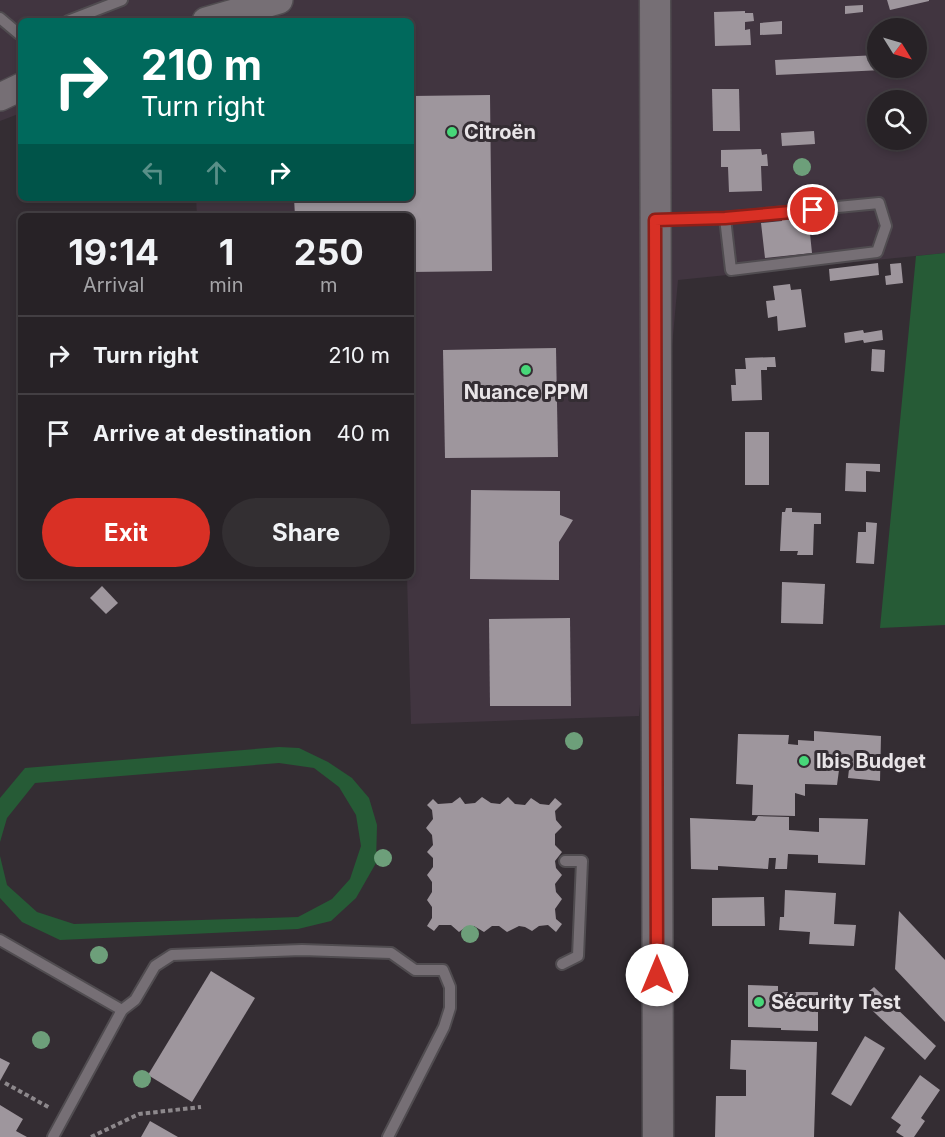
<!DOCTYPE html>
<html lang="en">
<head>
<meta charset="utf-8">
<style>
  :root { --surface:#272226; --page:#332f32; --text:#f1f3f6; --muted:#a4a4a7; --line:#433f43; --accent:#d93025 }
  body { margin:0; font-family:Inter,sans-serif; background:var(--page); color:var(--text); height:100vh; display:flex; flex-direction:column; font-size:22px; white-space:nowrap }
  * { box-sizing:border-box; margin:0 }
  p { font-size:20px; color:var(--muted) }
  .icon { flex:none; width:33px; height:33px; fill:none; stroke:currentColor; stroke-width:2; stroke-linecap:round; stroke-linejoin:round }
  .map { position:relative; flex:1; overflow:hidden }
  .panel { position:absolute; left:18px; top:213px; width:396px; height:366px; display:flex; flex-direction:column; background:var(--surface); border-radius:9px; box-shadow:0 3px 9px #0003,0 0 0 2px var(--line) }
  .panel>* { flex:none }
  .guide { position:absolute; left:18px; top:18px; width:396px; height:183px; border-radius:9px; box-shadow:0 3px 9px #0003,0 0 0 2px var(--line); background:#00695c; color:#fff; overflow:hidden }
  .needle { width:39px; rotate:127deg }
  .tools { position:absolute; left:867px; top:18px; display:grid; gap:12px }
  .tools a { display:grid; place-items:center; width:60px; height:60px; border-radius:50%; background:var(--surface); box-shadow:0 3px 9px #0003,0 0 0 2px var(--line); font-size:30px }
  .pin { position:absolute; display:grid; place-items:center; width:51px; height:51px; color:#fff; margin:-26px; border:3px solid #fff; border-radius:50%; box-shadow:0 2px 6px #0007 }
  .me { position:absolute; width:66px; margin:-33px; rotate:0deg; stroke-linejoin:round; filter:drop-shadow(0 0 4px #0008) }
  .turn { display:flex; align-items:center; gap:21px; height:126px; padding:0 24px; font-size:27px }
  .turn .icon { width:78px; height:78px; stroke-width:2.5 }
  .turn b { display:block; font-size:42px; line-height:51px }
  .lanes { display:flex; align-items:center; height:57px; padding:0 24px; background:#0003; justify-content:center; gap:30px; direction:ltr }
  .lanes .off { opacity:.35 }
  .eta { display:flex; justify-content:space-evenly; align-items:center; height:102px; text-align:center }
  .eta b { font-size:36px; font-weight:700; line-height:42px }
  .primary-button { display:flex; gap:12px; margin-top:auto; padding:12px 24px }
  .primary-button a { flex:1; height:69px; border-radius:36px; background:var(--accent); color:#fff; font-size:24px; font-weight:700; line-height:69px; text-align:center }
  .primary-button a+a { background:var(--page); color:var(--text) }
  ul { padding:0; list-style:none }
  li { display:flex; align-items:center; gap:18px; height:78px; padding:0 24px; border-top:2px solid var(--line) }
  li div { flex:1 }
  li b { display:block; font-size:22px }
  li em { font-style:normal }
  .map>svg:first-child { display:block }
  .built { fill:#413540; fill-rule:evenodd }
  .green { fill:#265b36 }
  .building { fill:#9e969d }
  .lines { fill:none; stroke-linecap:round; stroke-linejoin:round }
  .service-casing { stroke:#504c50; stroke-width:14 }
  .tertiary-casing { stroke:#504c50; stroke-width:30 }
  .secondary-casing { stroke:#504c50; stroke-width:33 }
  .path { stroke:#8d888c; stroke-width:4; stroke-dasharray:4.5 3; stroke-linecap:butt }
  .service { stroke:#766f75; stroke-width:10 }
  .tertiary { stroke:#766f75; stroke-width:27 }
  .secondary { stroke:#766f75; stroke-width:30 }
  .tree { fill:#6d9f7a }
  .route-casing { stroke:#8d1f18; stroke-width:15 }
  .route { stroke:#d93025; stroke-width:10 }
  .poi-dot { fill:#47d779; stroke:#342d33; stroke-width:2 }
  .labels { text-anchor:middle; dominant-baseline:central; stroke-width:6; stroke-linejoin:round; paint-order:stroke }
  .poi-label { font-size:20px; font-weight:bold; fill:#e8e4e7; stroke:#342d33; text-anchor:start }
</style>
</head>
<body>
<div class="map">
<svg width="945" height="1137" viewBox="0 0 945 1137">
  <rect width="100%" height="100%" fill="#342d33"/>
  <path class="built" d="M0,0h945v253l-267,27 -39,436 -228,8 -4,-148h4v-360h-214l-1,-18h215v-177h-390v92l-21,8zM878,28h38v40h-38zM878,100h38v40h-38z"/>
  <g class="green">
    <polygon points="945,253 945,625 880,628 916,256"/>
    <polygon points="279,747 299,748 328,762 352,778 369,798 377,825 376,863 356,898 331,921 298,929 60,940 22,922 0,898 0,856 7,885 37,912 74,924 298,917 332,899 350,879 361,846 356,815 339,787 314,768 279,763 35,783 7,818 0,842 0,798 25,768"/>
  </g>
  <g class="building">
    <polygon points="887,0 929,0 929,1 890,10"/>
    <polygon points="863,5 863,12 845,14 845,6"/>
    <polygon points="745,11 745,13 753,13 754,21 745,22 745,30 750,29 751,45 715,46 714,12"/>
    <polygon points="782,21 782,34 760,35 760,23"/>
    <polygon points="878,55 878,68 883,68 883,70 776,75 775,60"/>
    <polygon points="712,89 739,89 740,131 713,131"/>
    <polygon points="490,95 492,271 411,272 411,216 295,216 294,198 411,198 411,96"/>
    <polygon points="814,131 815,144 782,146 781,133"/>
    <polygon points="761,149 762,155 767,154 768,166 761,166 762,191 729,192 728,167 721,167 721,150"/>
    <polygon points="808,214 812,253 765,258 761,223 782,221 782,217"/>
    <polygon points="878,263 879,275 830,281 829,269"/>
    <polygon points="901,263 903,283 886,285 885,276 891,275 890,264"/>
    <polygon points="790,284 791,290 801,289 806,327 778,331 777,316 768,318 766,301 775,300 773,286"/>
    <polygon points="863,330 864,333 882,330 883,340 864,343 863,340 845,343 844,333"/>
    <polygon points="556,348 558,457 445,458 443,350"/>
    <polygon points="872,349 885,350 884,372 871,371"/>
    <polygon points="775,357 776,367 767,367 767,370 761,370 762,400 732,401 731,385 736,385 735,369 746,369 745,358"/>
    <rect x="745" y="432" width="24" height="53"/>
    <polygon points="846,463 880,464 880,472 866,471 866,492 845,491"/>
    <polygon points="471,490 560,491 560,515 573,520 559,542 559,580 470,579"/>
    <polygon points="786,508 792,508 792,512 821,513 821,524 814,524 813,555 797,555 798,551 780,551 782,512 785,512"/>
    <polygon points="866,522 877,523 874,564 856,563 858,532 866,532"/>
    <polygon points="782,582 825,584 823,624 781,623"/>
    <polygon points="102,586 118,603 106,614 90,598"/>
    <polygon points="570,618 571,706 490,706 489,619"/>
    <polygon points="814,731 881,736 880,781 848,778 849,769 839,770 837,785 805,784 805,796 795,793 795,816 752,815 753,785 736,784 738,734 789,735 788,744 798,745 798,740 814,741"/>
    <polygon points="460,797 465,804 475,803 482,797 491,803 500,804 508,797 515,804 525,805 531,798 540,804 549,805 555,798 562,804 555,811 556,820 562,827 555,834 555,845 562,852 555,861 556,868 562,875 555,884 556,892 562,899 555,909 556,919 562,924 556,932 548,925 539,926 532,931 525,927 519,926 507,932 499,926 492,926 484,932 474,926 467,926 459,932 451,925 439,925 434,931 427,926 432,918 432,907 427,900 432,892 432,882 427,875 433,867 433,858 427,852 433,845 432,835 426,828 433,819 432,810 427,805 433,799 438,804 452,803"/>
    <polygon points="758,816 789,817 789,830 819,832 819,818 868,819 865,865 818,863 818,855 788,854 787,869 775,869 776,858 769,858 768,869 718,866 718,870 691,869 690,818 755,821"/>
    <polygon points="785,890 836,893 834,924 856,925 854,946 809,944 810,932 779,930 780,917 784,917"/>
    <polygon points="764,897 765,926 712,926 712,898"/>
    <polygon points="899,911 945,960 945,1022 895,969"/>
    <polygon points="211,971 255,998 192,1102 148,1075"/>
    <polygon points="748,985 778,986 778,992 818,992 818,1031 781,1030 781,1028 748,1027"/>
    <polygon points="874,987 936,1046 925,1060 860,999"/>
    <polygon points="865,1036 885,1048 851,1106 831,1094"/>
    <polygon points="731,1040 817,1042 814,1137 715,1137 716,1096 746,1096 746,1070 730,1069"/>
    <polygon points="0,1058 10,1063 0,1081"/>
    <polygon points="920,1075 940,1090 921,1118 925,1121 914,1137 904,1137 896,1132 901,1125 891,1118"/>
    <polygon points="0,1105 23,1119 16,1131 27,1137 0,1137"/>
    <polygon points="150,1121 178,1137 141,1137"/>
  </g>
  <g class="lines">
    <g class="service-casing">
      <g id="service">
        <polyline points="0,18 19,34 21,33"/>
        <polyline points="68,21 122,0"/>
        <polyline points="658,220 725,218 731,270 877,252 886,226 879,203 725,218"/>
        <polyline points="0,940 122,1010"/>
        <polyline points="562,964 578,956 582,861 565,861"/>
        <polyline points="53,1137 122,1010 135,1000 155,966 172,955 302,950 391,953 415,970 443,970 450,987 450,1008 444,1027 388,1137"/>
      </g>
    </g>
    <g class="tertiary-casing">
      <g id="tertiary">
        <polyline points="206,21 279,0"/>
        <polyline points="0,97 21,87"/>
      </g>
    </g>
    <g class="secondary-casing">
      <polyline id="secondary" points="655,0 658,1137"/>
    </g>
    <g class="path">
      <polyline points="5,1083 50,1108"/>
      <polyline points="91,1137 139,1114 201,1107"/>
    </g>
    <use href="#service" class="service"/>
    <use href="#tertiary" class="tertiary"/>
    <use href="#secondary" class="secondary"/>
  </g>
  <g class="tree">
    <circle cx="802" cy="167" r="9"/>
    <circle cx="574" cy="741" r="9"/>
    <circle cx="383" cy="858" r="9"/>
    <circle cx="470" cy="934" r="9"/>
    <circle cx="99" cy="955" r="9"/>
    <circle cx="41" cy="1040" r="9"/>
    <circle cx="142" cy="1079" r="9"/>
  </g>
  <g class="lines">
    <g class="route-casing">
      <polyline id="route" points="657,975 655,220 725,218 813,210"/>
    </g>
    <use href="#route" class="route"/>
  </g>
  <g class="poi-dot">
    <circle cx="452" cy="132" r="6"/>
    <circle cx="526" cy="370" r="6"/>
    <circle cx="804" cy="761" r="6"/>
    <circle cx="759" cy="1002" r="6"/>
  </g>
  <g class="labels">
    <g class="poi-label">
      <text x="464" y="132">Citroën</text>
      <text x="526" y="392" text-anchor="middle">Nuance PPM</text>
      <text x="816" y="761">Ibis Budget</text>
      <text x="771" y="1002">Sécurity Test</text>
    </g>
  </g>
</svg>
<div class="tools">
<a><svg class="needle" viewBox="-14 -14 28 28"><path d="M0-13l5 13h-10z" fill="#e53935"/><path d="M0 13l5-13h-10z" fill="#a4a4a7"/></svg></a>
<a><svg class="icon" aria-label="search" viewBox="0 0 24 24"><circle cx="10" cy="10" r="6"/><path d="M15 15l6 6"/></svg></a>
</div>
<div class="pin" style="left:813px;top:210px;background:#d93025"><svg class="icon" aria-label="arrive" viewBox="0 0 24 24"><path d="M6 21V4h12l-3 4 3 4H6"/></svg></div>
<svg class="me" style="left:657px;top:975px" viewBox="-20 -20 40 40"><circle r="19" fill="#fff"/><path d="M0-13L10 11 0 6-10 11z" fill="#d93025"/></svg>
<div class="guide">
<div class="turn"><svg class="icon" aria-label="right" viewBox="0 0 24 24"><path d="M7 20v-9h11M14 6l5 5-5 5"/></svg><div><b>210 m</b>Turn right</div></div>
<div class="lanes"><svg class="icon off" aria-label="left" viewBox="0 0 24 24"><path d="M17 20v-9H6M10 6l-5 5 5 5"/></svg><svg class="icon off" aria-label="ahead" viewBox="0 0 24 24"><path d="M12 20V5M6 11l6-6 6 6"/></svg><svg class="icon" aria-label="right" viewBox="0 0 24 24"><path d="M7 20v-9h11M14 6l5 5-5 5"/></svg></div>
</div>
<section class="panel">
<div class="eta">
<div><b>19:14</b><p>Arrival</p></div>
<div><b>1</b><p>min</p></div>
<div><b>250</b><p>m</p></div>
</div>
<ul>
<li><svg class="icon" aria-label="right" viewBox="0 0 24 24"><path d="M7 20v-9h11M14 6l5 5-5 5"/></svg><div><b>Turn right</b></div><em>210 m</em></li>
<li><svg class="icon" aria-label="arrive" viewBox="0 0 24 24"><path d="M6 21V4h12l-3 4 3 4H6"/></svg><div><b>Arrive at destination</b></div><em>40 m</em></li>
</ul>
<div class="primary-button"><a>Exit</a><a>Share</a></div>
</section>
</div>
</body>
</html>
